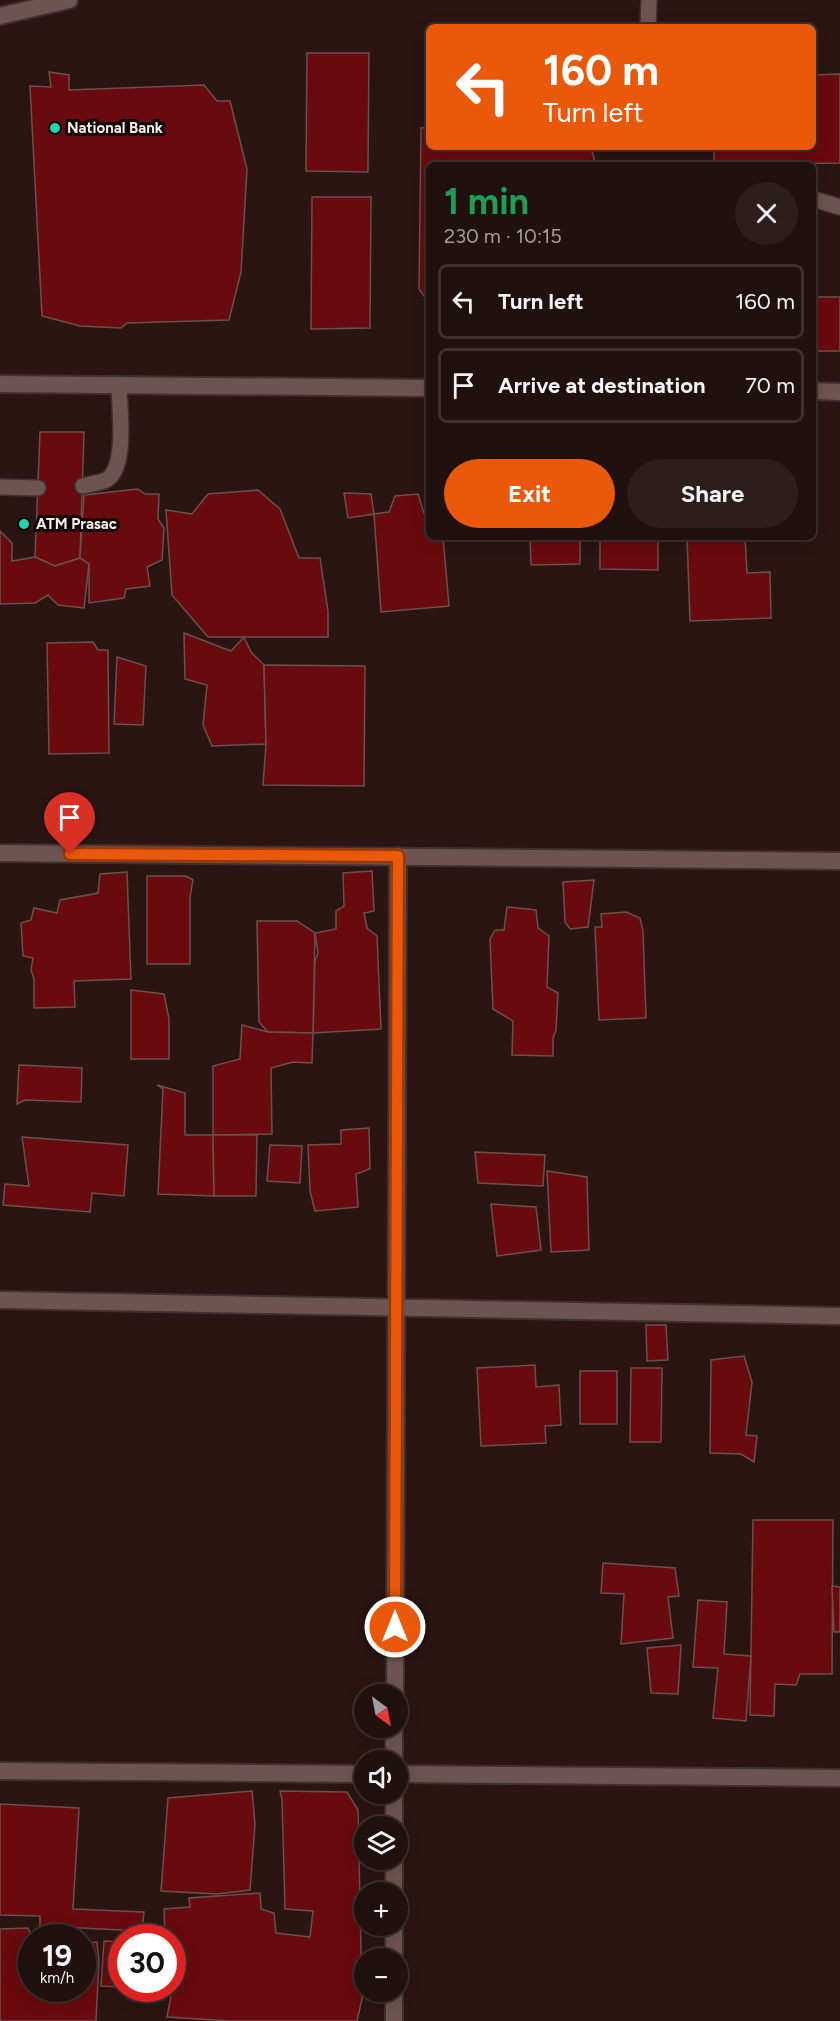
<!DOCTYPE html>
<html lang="en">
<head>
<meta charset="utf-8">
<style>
  :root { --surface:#20100e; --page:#2d1e1c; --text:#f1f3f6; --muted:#a29d9e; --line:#3d302e; --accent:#ea580c }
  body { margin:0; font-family:Figtree,sans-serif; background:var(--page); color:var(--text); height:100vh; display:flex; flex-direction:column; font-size:22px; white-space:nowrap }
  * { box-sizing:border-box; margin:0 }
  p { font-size:20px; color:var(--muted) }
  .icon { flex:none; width:33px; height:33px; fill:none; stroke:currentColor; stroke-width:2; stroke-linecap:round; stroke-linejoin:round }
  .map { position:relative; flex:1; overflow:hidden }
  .details { position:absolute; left:426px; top:162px; width:390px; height:378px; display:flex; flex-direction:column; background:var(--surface); border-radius:9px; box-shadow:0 3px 15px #0003,0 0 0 2px var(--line) }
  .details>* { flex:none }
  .banner { position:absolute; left:426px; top:24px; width:390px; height:126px; border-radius:9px; box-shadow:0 3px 15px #0003,0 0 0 2px var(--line); background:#ea580c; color:#fff; overflow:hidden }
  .needle { width:39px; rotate:148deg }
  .fabs { position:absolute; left:354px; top:1684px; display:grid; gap:12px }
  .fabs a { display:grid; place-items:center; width:54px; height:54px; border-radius:50%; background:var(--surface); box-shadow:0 3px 15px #0003,0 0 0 2px var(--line); font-size:30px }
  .speed { position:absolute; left:18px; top:1924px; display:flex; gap:12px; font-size:30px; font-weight:700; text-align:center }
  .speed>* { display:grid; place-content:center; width:78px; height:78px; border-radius:50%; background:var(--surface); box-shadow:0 3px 15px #0003,0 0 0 2px var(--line); line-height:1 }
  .speed small { font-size:15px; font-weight:400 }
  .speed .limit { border:9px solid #d22; background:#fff; color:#111 }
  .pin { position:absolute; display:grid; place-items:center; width:51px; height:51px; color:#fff; margin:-62px -26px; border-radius:50% 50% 50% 0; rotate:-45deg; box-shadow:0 0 6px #0007 }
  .pin .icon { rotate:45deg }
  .me { position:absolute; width:66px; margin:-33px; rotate:0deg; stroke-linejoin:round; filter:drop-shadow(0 0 4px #0008) }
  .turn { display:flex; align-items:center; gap:21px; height:126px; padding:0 18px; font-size:27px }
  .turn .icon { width:78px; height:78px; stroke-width:2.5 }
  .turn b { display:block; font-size:42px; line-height:51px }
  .round { display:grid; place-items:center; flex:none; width:63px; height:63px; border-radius:32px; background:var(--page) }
  .head { display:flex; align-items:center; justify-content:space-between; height:102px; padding:0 18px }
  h1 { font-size:36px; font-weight:700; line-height:45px; color:#1e9e55 }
  .cta { display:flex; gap:12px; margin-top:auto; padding:12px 18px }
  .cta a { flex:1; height:69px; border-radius:36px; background:var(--accent); color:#fff; font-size:24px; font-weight:700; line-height:69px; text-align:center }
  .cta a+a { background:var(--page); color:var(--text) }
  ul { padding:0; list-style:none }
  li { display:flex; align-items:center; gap:18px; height:75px; margin:0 12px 9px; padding:0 6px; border:3px solid var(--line); border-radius:9px }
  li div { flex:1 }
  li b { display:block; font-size:22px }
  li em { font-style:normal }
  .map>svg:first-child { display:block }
  .building { fill:#690b0e; stroke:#6b504d; stroke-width:1.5 }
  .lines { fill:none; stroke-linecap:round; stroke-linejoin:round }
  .service-casing { stroke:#403030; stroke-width:18 }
  .minor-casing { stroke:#403030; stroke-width:20 }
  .tertiary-casing { stroke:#403030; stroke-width:20 }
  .service { stroke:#6e5450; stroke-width:15 }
  .minor { stroke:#6e5450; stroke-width:16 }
  .tertiary { stroke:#6e5450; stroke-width:16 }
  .route-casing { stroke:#983908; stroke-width:15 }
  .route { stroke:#ea580c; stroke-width:10 }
  .poi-dot { fill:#22d5af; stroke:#0d0504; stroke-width:2 }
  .labels { text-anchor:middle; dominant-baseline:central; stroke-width:6; stroke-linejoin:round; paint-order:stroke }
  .poi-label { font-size:15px; font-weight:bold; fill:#faeae8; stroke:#0d0504; text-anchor:start }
</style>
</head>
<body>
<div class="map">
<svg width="840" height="2021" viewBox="0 0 840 2021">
  <rect width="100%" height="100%" fill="#2b1513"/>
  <g class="building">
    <polygon points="307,53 369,53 368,172 306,171"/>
    <polygon points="49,72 69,75 69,90 204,85 217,101 230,101 247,169 241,272 229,320 127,323 121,328 80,326 42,316 30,86 51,87"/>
    <polygon points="840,74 840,163 714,165 714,147 813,147 813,75"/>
    <polygon points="421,128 429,128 429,147 590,147 594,157 594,165 429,165 429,303 419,289"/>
    <polygon points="312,197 371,197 370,328 311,329"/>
    <rect x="813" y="297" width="27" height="54"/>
    <polygon points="40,432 84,432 80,558 55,566 35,557"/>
    <polygon points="138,489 145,494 159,494 158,519 164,528 162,560 147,567 150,586 126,589 124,598 89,603 89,564 80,558 84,495"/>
    <polygon points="258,490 280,509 299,558 320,558 328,611 328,637 208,637 172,595 166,510 192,514 208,494"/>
    <polygon points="344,493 371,494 374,514 348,518"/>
    <polygon points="418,494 424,513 429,514 429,537 443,537 449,606 381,612 374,514 389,512 395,496"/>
    <polygon points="0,531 12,543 12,561 35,557 55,566 80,558 89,564 84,608 58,605 48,595 35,603 0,604"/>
    <polygon points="530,537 580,537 580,564 531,565"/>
    <polygon points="600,537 658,537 658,570 600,569"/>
    <polygon points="687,537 745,537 747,573 770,572 771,618 690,621"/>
    <polygon points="184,633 231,651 244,637 251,652 264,665 266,744 212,746 203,725 207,685 185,679"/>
    <polygon points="93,642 98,650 108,650 109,753 49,754 47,643"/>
    <polygon points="117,657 146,666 143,725 114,724"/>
    <polygon points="264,665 365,666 364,786 263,785 266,744"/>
    <polygon points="372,871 374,911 364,913 367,928 377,936 381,1029 313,1033 315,961 318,953 315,933 336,929 336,911 344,906 343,873"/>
    <polygon points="127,872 131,979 74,981 75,1007 34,1008 34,979 31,970 33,958 23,956 21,923 31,920 34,908 57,913 60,900 98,893 100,874"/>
    <polygon points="147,876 186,876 193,880 190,898 190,964 147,964"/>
    <polygon points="594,880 588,927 570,929 565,922 563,882"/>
    <polygon points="507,907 536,910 538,928 549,936 547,987 558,993 556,1030 553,1038 553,1056 512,1055 513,1021 493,1009 490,939 495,930 504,930"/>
    <polygon points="626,912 640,918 643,931 646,1018 599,1020 595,927 602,927 601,914"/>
    <polygon points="257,921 297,921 315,933 313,1033 268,1032 259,1022"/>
    <polygon points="131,990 164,994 169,1019 169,1059 131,1059"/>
    <polygon points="242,1025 268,1032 313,1033 312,1063 293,1062 271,1068 272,1134 213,1135 213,1066 240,1059"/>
    <polygon points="19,1065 82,1068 81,1102 25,1100 17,1104"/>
    <polygon points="157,1085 185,1093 185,1135 213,1135 214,1196 158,1194 163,1089"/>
    <polygon points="369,1128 370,1169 356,1174 358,1207 315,1211 310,1191 308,1145 341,1144 341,1130"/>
    <polygon points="213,1135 257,1135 256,1196 214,1196"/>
    <polygon points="22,1137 128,1145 124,1196 92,1193 90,1212 3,1205 5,1184 29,1186"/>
    <polygon points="270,1145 302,1146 300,1183 267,1181"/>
    <polygon points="475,1152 545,1155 543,1186 478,1183"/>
    <polygon points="547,1171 587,1177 589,1250 551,1252"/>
    <polygon points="491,1204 536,1207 541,1250 497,1256"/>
    <polygon points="646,1325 666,1325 668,1360 647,1361"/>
    <polygon points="744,1356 752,1382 746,1435 757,1436 754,1462 741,1454 710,1453 711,1360"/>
    <polygon points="535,1365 536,1387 559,1385 561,1425 545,1426 546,1443 481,1446 477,1368"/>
    <polygon points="631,1368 662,1368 661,1442 630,1442"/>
    <rect x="580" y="1371" width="37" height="53"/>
    <polygon points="753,1520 833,1520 832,1674 800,1674 796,1685 775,1684 774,1716 750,1715"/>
    <polygon points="603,1563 675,1568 679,1596 668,1597 673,1638 621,1644 624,1594 601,1593"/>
    <polygon points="832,1586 840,1587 840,1632 834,1632"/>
    <polygon points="698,1600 727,1602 724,1654 751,1656 746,1721 713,1718 718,1668 693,1667"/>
    <polygon points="681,1645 678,1694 651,1693 647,1648"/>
    <polygon points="252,1791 255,1824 250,1890 217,1894 161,1891 168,1798"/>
    <polygon points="280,1791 347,1792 358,1810 362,1999 357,2021 231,2021 167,2017 178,1958 172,1938 165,1938 164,1909 190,1907 189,1898 260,1893 261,1909 274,1913 276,1933 310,1937 313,1911 285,1909 282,1800"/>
    <polygon points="0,1804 79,1808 73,1909 144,1912 142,1931 40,1926 40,1916 0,1915"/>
    <polygon points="28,1928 32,1938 32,1989 82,1989 82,1944 97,1942 99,1960 96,2021 0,2021 0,1929"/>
    <polygon points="104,1941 122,1942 122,1987 101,1986"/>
  </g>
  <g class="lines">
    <g class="service-casing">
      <g id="service">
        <polyline points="648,27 649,0"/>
        <polyline points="813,199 840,207"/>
        <path d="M83,486c7,-2 16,-3 23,-6 22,-12 13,-73 13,-95"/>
        <polyline points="0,487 38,488"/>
      </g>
    </g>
    <g class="minor-casing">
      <g id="minor">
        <polyline points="0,384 429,388"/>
        <polyline points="813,391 840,392"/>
        <polyline points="0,853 840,861"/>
        <polyline points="0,1300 840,1316"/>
        <polyline points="395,1695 398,856"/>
        <polyline points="394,1761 394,1728"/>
        <polyline points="394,1827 394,1794"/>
        <polyline points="394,1893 394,1860"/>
        <polyline points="394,1959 394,1926"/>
        <polyline points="394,2021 394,1992"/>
      </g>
    </g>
    <g class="tertiary-casing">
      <g id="tertiary">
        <polyline points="0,16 69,0"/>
        <polyline points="0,1771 364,1774"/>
        <polyline points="398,1774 840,1778"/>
      </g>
    </g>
    <use href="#service" class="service"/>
    <use href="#minor" class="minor"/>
    <use href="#tertiary" class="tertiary"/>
  </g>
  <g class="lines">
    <g class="route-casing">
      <polyline id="route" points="70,854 398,856 395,1627"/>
    </g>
    <use href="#route" class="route"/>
  </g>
  <g class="poi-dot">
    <circle cx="55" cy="128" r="6"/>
    <circle cx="24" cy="524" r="6"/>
  </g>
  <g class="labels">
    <g class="poi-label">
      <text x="67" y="128">National Bank</text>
      <text x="36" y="524">ATM Prasac</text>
    </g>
  </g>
</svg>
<div class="fabs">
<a><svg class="needle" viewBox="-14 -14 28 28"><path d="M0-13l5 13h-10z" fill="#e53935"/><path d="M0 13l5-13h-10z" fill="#a29d9e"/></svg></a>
<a><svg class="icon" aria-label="sound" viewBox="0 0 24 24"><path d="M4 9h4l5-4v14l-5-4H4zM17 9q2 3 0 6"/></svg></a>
<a><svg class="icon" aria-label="layers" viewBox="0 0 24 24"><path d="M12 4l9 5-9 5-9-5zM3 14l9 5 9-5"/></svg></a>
<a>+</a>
<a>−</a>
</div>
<div class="speed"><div>19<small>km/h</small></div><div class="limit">30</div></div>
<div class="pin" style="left:70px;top:854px;background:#d93025"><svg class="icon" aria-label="arrive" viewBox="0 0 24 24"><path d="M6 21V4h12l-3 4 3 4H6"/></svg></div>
<svg class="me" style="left:395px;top:1627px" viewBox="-20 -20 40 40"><circle r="17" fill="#ea580c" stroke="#fff" stroke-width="3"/><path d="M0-11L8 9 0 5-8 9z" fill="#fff"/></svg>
<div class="banner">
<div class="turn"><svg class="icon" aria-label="left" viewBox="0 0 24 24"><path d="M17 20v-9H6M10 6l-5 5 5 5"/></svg><div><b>160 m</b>Turn left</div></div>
</div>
<section class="details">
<div class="head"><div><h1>1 min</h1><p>230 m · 10:15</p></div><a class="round"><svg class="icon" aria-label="close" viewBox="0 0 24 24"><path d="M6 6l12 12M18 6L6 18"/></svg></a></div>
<ul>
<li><svg class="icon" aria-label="left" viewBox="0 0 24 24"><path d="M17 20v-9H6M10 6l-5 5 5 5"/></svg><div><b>Turn left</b></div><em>160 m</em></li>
<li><svg class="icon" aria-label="arrive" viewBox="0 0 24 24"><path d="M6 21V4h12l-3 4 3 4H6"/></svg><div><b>Arrive at destination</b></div><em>70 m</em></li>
</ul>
<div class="cta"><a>Exit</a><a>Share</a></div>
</section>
</div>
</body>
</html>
